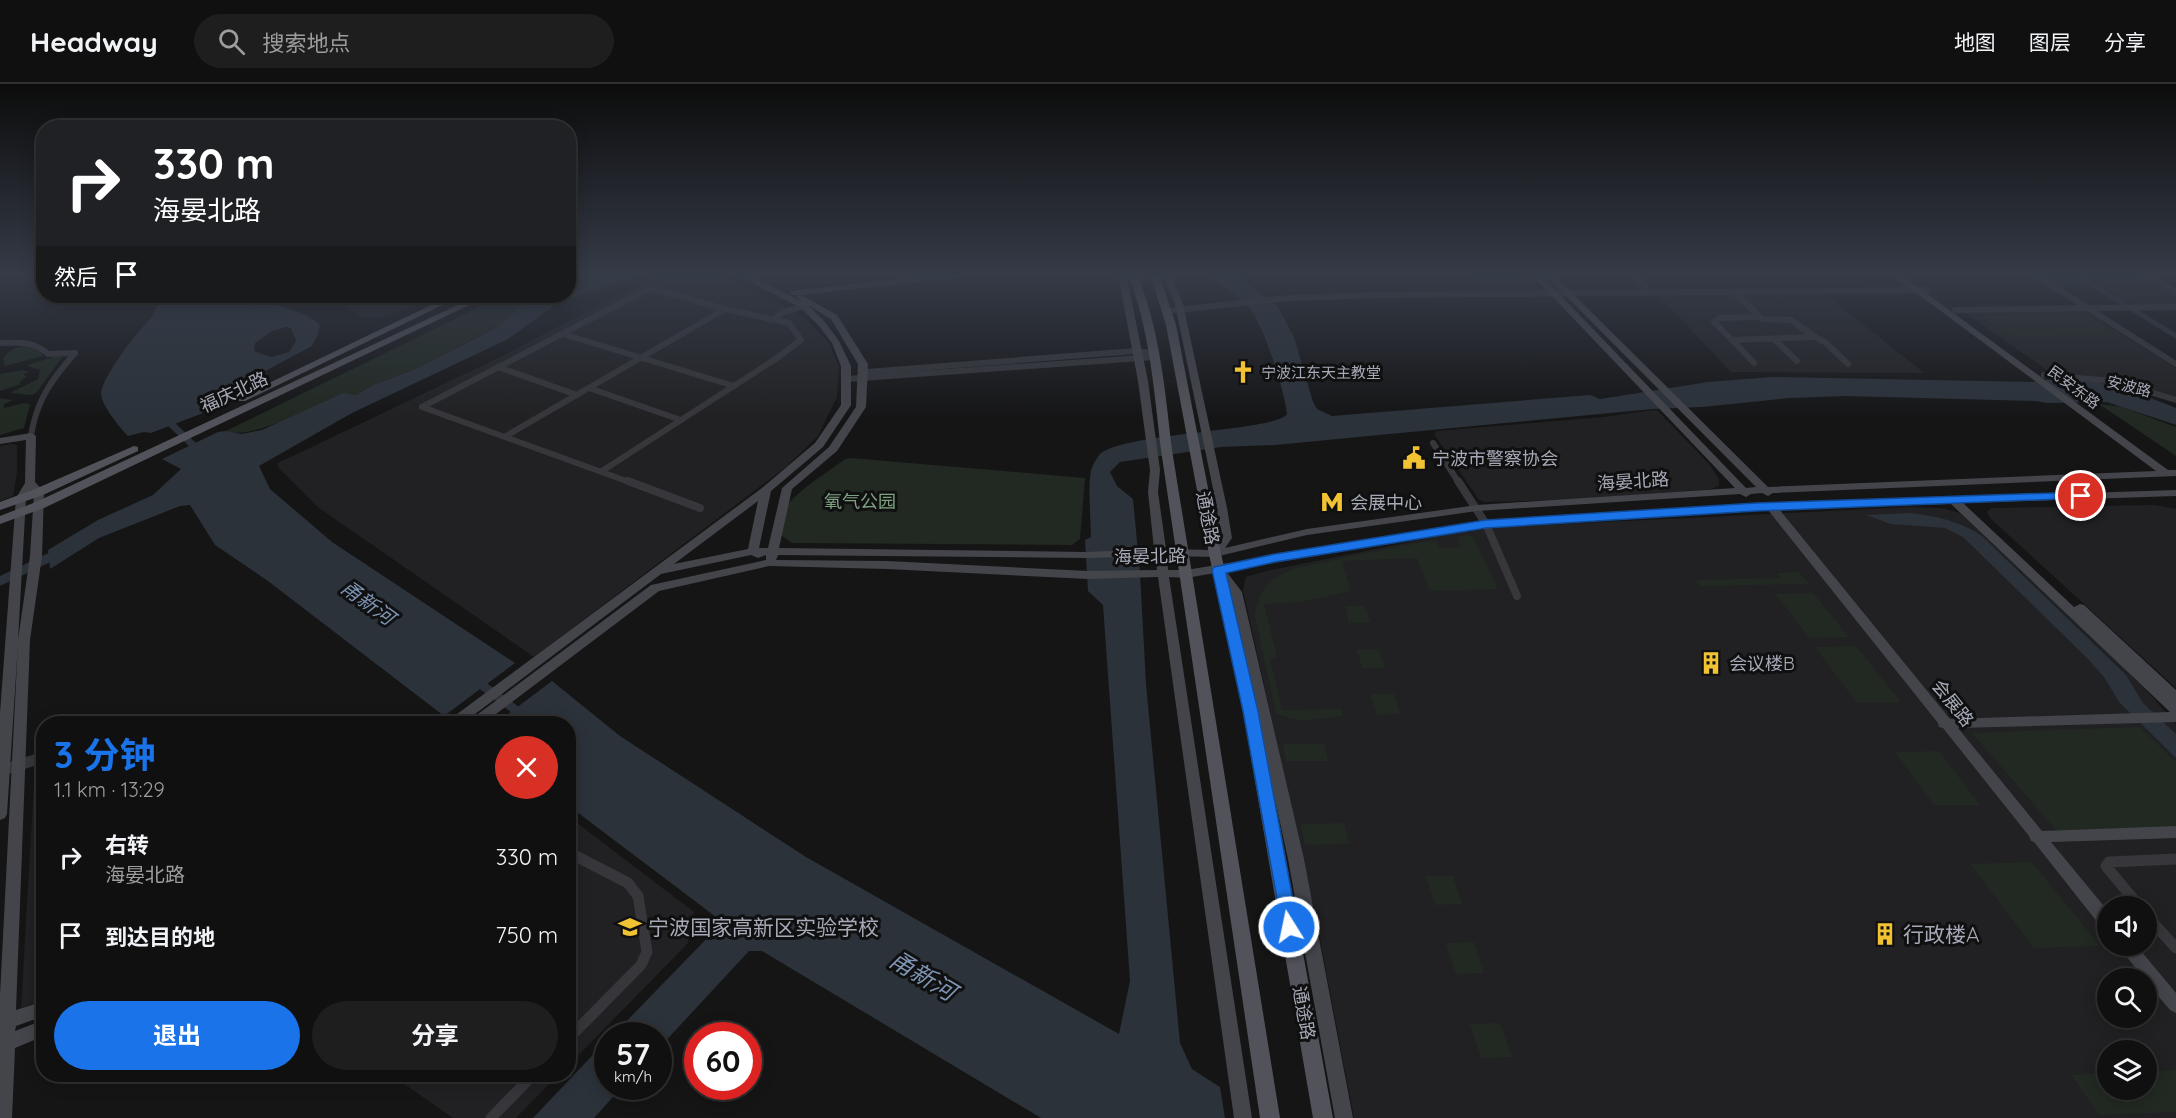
<!DOCTYPE html>
<html lang="zh">
<head>
<meta charset="utf-8">
<style>
  :root { --surface:#101010; --page:#1e1e1e; --text:#f1f3f6; --muted:#9c9d9f; --line:#303030; --accent:#1a73e8 }
  body { margin:0; font-family:Quicksand,"Noto Sans SC",sans-serif; background:var(--page); color:var(--text); height:100vh; display:flex; flex-direction:column; font-size:22px; white-space:nowrap }
  * { box-sizing:border-box; margin:0 }
  p { font-size:20px; color:var(--muted) }
  .icon { flex:none; width:33px; height:33px; fill:none; stroke:currentColor; stroke-width:2; stroke-linecap:round; stroke-linejoin:round }
  .map { position:relative; flex:1; overflow:hidden }
  .details { position:absolute; left:36px; top:632px; width:540px; height:366px; display:flex; flex-direction:column; background:var(--surface); border-radius:24px; box-shadow:0 3px 15px #0003,0 0 0 2px var(--line) }
  .details>* { flex:none }
  .top-card { position:absolute; left:36px; top:36px; width:540px; height:183px; border-radius:24px; box-shadow:0 3px 15px #0003,0 0 0 2px var(--line); background:#202124; color:#fff; overflow:hidden }
  .fabs { position:absolute; left:2097px; top:812px; display:grid; gap:12px }
  .fabs a { display:grid; place-items:center; width:60px; height:60px; border-radius:50%; background:var(--surface); box-shadow:0 3px 15px #0003,0 0 0 2px var(--line); font-size:30px }
  .speed { position:absolute; left:594px; top:938px; display:flex; gap:12px; font-size:30px; font-weight:700; text-align:center }
  .speed>* { display:grid; place-content:center; width:78px; height:78px; border-radius:50%; background:var(--surface); box-shadow:0 3px 15px #0003,0 0 0 2px var(--line); line-height:1 }
  .speed small { font-size:15px; font-weight:400 }
  .speed .limit { border:9px solid #d22; background:#fff; color:#111 }
  .pin { position:absolute; display:grid; place-items:center; width:51px; height:51px; color:#fff; margin:-26px; border:3px solid #fff; border-radius:50%; box-shadow:0 2px 6px #0007 }
  .me { position:absolute; width:66px; margin:-33px; rotate:350deg; stroke-linejoin:round; filter:drop-shadow(0 0 4px #0008) }
  .turn { display:flex; align-items:center; gap:21px; height:126px; padding:0 18px; font-size:27px }
  .turn .icon { width:78px; height:78px; stroke-width:2.5 }
  .turn b { display:block; font-size:42px; line-height:51px }
  .then { display:flex; align-items:center; height:57px; padding:0 18px; background:#0003; gap:12px; font-size:22px }
  .round { display:grid; place-items:center; flex:none; width:63px; height:63px; border-radius:32px; background:var(--page) }
  .head { display:flex; align-items:center; justify-content:space-between; height:102px; padding:0 18px }
  h1 { font-size:36px; font-weight:700; line-height:45px; color:var(--accent) }
  .button { display:flex; gap:12px; margin-top:auto; padding:12px 18px }
  .button a { flex:1; height:69px; border-radius:36px; background:var(--accent); color:#fff; font-size:24px; font-weight:700; line-height:69px; text-align:center }
  .button a+a { background:var(--page); color:var(--text) }
  ul { padding:0; list-style:none }
  li { display:flex; align-items:center; gap:18px; height:78px; padding:0 18px }
  li div { flex:1 }
  li b { display:block; font-size:22px }
  li em { font-style:normal }
  header { display:flex; align-items:center; gap:36px; box-sizing:border-box; height:84px; padding:0 30px; background:var(--surface); border-bottom:2px solid var(--line) }
  header strong { font-size:28px }
  nav { display:flex; gap:33px; margin-inline-start:auto; font-size:21px }
  .search { width:420px; height:54px; background:var(--page); display:flex; align-items:center; gap:15px; box-sizing:border-box; padding:0 21px; border-radius:33px; color:var(--muted); font-size:22px }
  .map>svg:first-child { display:block }
  .built { fill:#212123; fill-rule:evenodd }
  .green { fill:#212922 }
  .water { fill:#2b323a; fill-rule:evenodd }
  .lines { fill:none; stroke-linecap:round; stroke-linejoin:round }
  .canal-far1 { stroke:#2b323a; stroke-width:7 }
  .canal { stroke:#2b323a; stroke-width:9 }
  .street-far2 { stroke:#36363b; stroke-width:6 }
  .street-far1 { stroke:#36363b; stroke-width:8 }
  .street { stroke:#36363b; stroke-width:11 }
  .secondary { fill:#44454b; fill-rule:evenodd }
  .primary { fill:#52535a; fill-rule:evenodd }
  .route { fill:#1a73e8; stroke:#114b97; stroke-width:1.5 }
  .labels { text-anchor:middle; dominant-baseline:central; stroke-width:6; stroke-linejoin:round; paint-order:stroke }
  .far-poi-label { font-size:15px; fill:#a6aab7; stroke:#101011; text-anchor:start }
  .far-street-label { font-size:15px; fill:#a6aab7; stroke:#101011 }
  .street-label { font-size:18px; fill:#a6aab7; stroke:#101011 }
  .poi-label { font-size:18px; fill:#a6aab7; stroke:#101011; text-anchor:start }
  .park-label { font-size:18px; fill:#7da283; stroke:#101011 }
  .water-label { font-size:20px; font-style:italic; fill:#7d94b2; stroke:#101011 }
  .near-poi-label { font-size:21px; fill:#a6aab7; stroke:#101011; text-anchor:start }
  .near-water-label { font-size:24px; font-style:italic; fill:#7d94b2; stroke:#101011 }
</style>
</head>
<body>
<header>
<strong>Headway</strong>
<div class="search"><svg class="icon" aria-label="search" viewBox="0 0 24 24"><circle cx="10" cy="10" r="6"/><path d="M15 15l6 6"/></svg>搜索地点</div>
<nav><a>地图</a><a>图层</a><a>分享</a></nav>
</header>
<div class="map">
<svg width="2176" height="1034" viewBox="0 0 2176 1034">
  <rect width="100%" height="100%" fill="#151516"/>
  <g class="built">
    <polygon points="661,190 719,190 788,224 805,235 828,257 839,283 837,313 818,352 786,383 534,573 319,424 278,383 278,379 490,278"/>
    <polygon points="1469,190 1525,190 1541,207 1483,208"/>
    <polygon points="2142,190 2176,210 2176,221 2131,221 2083,192"/>
    <polygon points="1825,210 1924,289 1731,288 1658,211"/>
    <polygon points="335,212 440,212 409,225 382,233 363,234"/>
    <polygon points="1963,227 2085,227 2176,284 2176,313 2112,294 2051,289"/>
    <polygon points="1654,326 1658,327 1710,381 1719,395 1719,402 1711,405 1567,416 1484,418 1479,416 1434,350 1437,347 1604,333"/>
    <polygon points="11,360 17,361 17,389 13,412 0,417 0,362"/>
    <polygon points="2154,421 2176,425 2176,604 1990,434 1987,428 1991,424"/>
    <path d="M1910,423l32,1 18,5 132,123 57,57 27,31v394h-822l-37,-194 -74,-334 3,-13 20,-6 184,-37 54,-7zM2108,822h38v39h-38zM2108,894h38v39h-38zM2108,966h38v39h-38z"/>
    <polygon points="43,680 43,916 21,924 35,682"/>
    <polygon points="568,732 694,828 688,859 569,981"/>
    <polygon points="390,990 559,990 516,1034 453,1034"/>
  </g>
  <g class="green">
    <polygon points="2040,190 2068,190 2088,202 2060,203"/>
    <path d="M502,212h37l-10,3 -27,25 -58,30 -31,16 -40,15 -17,10 -13,-1c-31,11 -88,47 -117,37z"/>
    <polygon points="2082,229 2115,251 2011,253 1981,231"/>
    <path d="M25,262l14,3 4,7 -38,10 -2,-7c5,-9 13,-12 22,-13z"/>
    <polygon points="57,272 62,273 37,308 32,311 10,309 38,295 40,286 28,282 30,280"/>
    <polygon points="23,286 29,288 24,290 26,293 19,299 21,300 0,307 0,290"/>
    <polygon points="0,314 13,316 4,320 4,324 24,319 30,320 24,344 0,351"/>
    <polygon points="2099,320 2122,323 2176,343 2176,372"/>
    <path d="M851,374l234,20 -5,61 -8,6 -280,-2 -18,-13c4,-29 49,-54 71,-71z"/>
    <path d="M1468,451l5,2 24,50 -1,2 -64,2 -3,-2 -12,-31 -75,3 9,30 -50,11 -37,2 13,53 -7,1 12,52 59,-1 1,7 -40,5 -26,-7 -21,-99c2,-15 8,-30 22,-38 13,-9 29,-11 44,-14 38,-9 76,-16 115,-23l4,8 21,-1 -4,-10z"/>
    <polygon points="1799,488 1809,500 1700,502 1695,496 1781,494 1777,489"/>
    <polygon points="1813,509 1849,553 1810,554 1775,510"/>
    <polygon points="1345,522 1365,522 1370,538 1349,539"/>
    <polygon points="1856,562 1901,618 1857,619 1815,563"/>
    <polygon points="1379,565 1385,584 1362,584 1357,566"/>
    <polygon points="1370,610 1394,610 1400,630 1377,631"/>
    <polygon points="2140,643 2176,678 2176,742 2057,747 1972,649"/>
    <polygon points="1283,660 1324,660 1328,677 1286,677"/>
    <polygon points="1939,667 1980,721 1934,721 1895,668"/>
    <polygon points="1344,739 1349,760 1305,761 1300,740"/>
    <polygon points="2032,778 2100,862 2034,864 1970,780"/>
    <polygon points="1426,792 1453,792 1462,820 1435,821"/>
    <polygon points="1474,858 1484,889 1456,890 1446,859"/>
    <polygon points="1500,939 1512,973 1481,974 1470,940"/>
    <polygon points="2176,986 2176,1028 2100,1031 2071,991 2107,989 2108,1005 2146,1005 2147,987"/>
  </g>
  <g class="water">
    <polygon points="609,190 642,190 557,219 508,255 352,329 259,382 270,405 332,458 515,579 444,632 268,497 215,461 190,421 180,422 99,454 50,485 48,466 98,436 153,411 181,385 162,375 218,348 226,347 241,350 262,346 343,309 356,311 373,301 413,286 482,251 502,240 529,215 539,212 568,212 569,203"/>
    <path d="M1207,190h27l44,33 16,30 19,65 4,7 15,7 258,-21 10,4 108,-17 64,-5 261,5c11,-1 22,-4 33,-3 39,0 75,15 110,29v17l-69,-23 -60,1 -11,-2 -190,-5 -57,2 -87,9 -50,2 -377,36 -54,2 -101,15 -10,10 7,14 16,13 7,74 6,111 34,359 12,26 28,18 5,31h-184l-279,-167h-13l-90,97 -1,-13h-45l104,-107 3,-8 -151,-114 -1,-83h-72l56,-42 68,55 186,121 313,177 11,-53 -27,-376 -15,-14 -3,-51 6,-3c0,-14 -4,-58 1,-69 1,-4 6,-12 9,-15 30,-21 175,-22 186,-39 -2,-22 -23,-88 -37,-105 -11,-14 -28,-24 -43,-35z"/>
    <polygon points="2071,190 2136,190 2151,199 2145,199 2130,191 2082,192 2176,249 2176,255"/>
    <path d="M131,212h134c15,16 38,12 55,29l-2,9 -6,12 -97,52 -5,5 1,7 -60,23 -7,-1 -16,4c-8,-8 -27,-31 -27,-43 1,-14 29,-52 39,-63 8,-9 16,-15 17,-27zM286,243l5,1 5,13 -7,11 -18,5 -17,-6 1,-8 17,-12z"/>
    <path d="M1910,429c26,3 50,8 72,23l144,139 17,28 33,31v24l-57,-56 -15,-25 -15,-17 -126,-123 -18,-9 -54,-4 -25,-9z"/>
    <polygon points="607,956 608,1002 623,1002 594,1034 533,1034"/>
  </g>
  <g class="lines">
    <polyline class="canal-far1" points="165,334 200,368"/>
    <g class="canal">
      <polyline points="0,497 59,469"/>
      <polyline points="475,596 533,639"/>
    </g>
    <g class="street-far2">
      <polyline points="1632,190 1650,208"/>
      <polyline points="2034,190 2176,280"/>
      <polyline points="2145,190 2176,208"/>
      <polyline points="1734,208 1760,233"/>
      <polyline points="1955,226 2176,223"/>
      <polyline points="1167,227 1289,214 1380,211 1927,206"/>
      <polygon points="1760,233 1761,235 1791,236 1815,253 1732,256 1714,238 1720,234"/>
      <polyline points="772,236 783,228 804,222"/>
      <polyline points="563,250 734,302"/>
      <polyline points="1815,253 1825,258 1848,280"/>
      <polyline points="1774,255 1797,277"/>
      <polyline points="1732,256 1754,279"/>
      <path d="M0,259c20,0 32,-3 48,11l27,-1"/>
      <polyline points="498,283 577,311"/>
      <polyline points="867,288 1135,267 1153,269"/>
      <polyline points="2044,291 2114,297 2176,316"/>
      <polyline points="847,295 1154,273"/>
      <polyline points="589,304 681,336"/>
      <path d="M31,352c5,-35 21,-57 44,-83"/>
      <polyline points="506,352 725,225"/>
      <polyline points="1433,359 1459,399"/>
      <polyline points="602,387 774,276 801,256 789,239 725,225 650,204 422,323 632,399"/>
    </g>
    <g class="street-far1">
      <polyline points="628,397 700,424"/>
      <polyline points="1458,397 1486,440 1517,512"/>
    </g>
    <g class="street">
      <polyline points="3,686 44,673"/>
      <polyline points="568,768 628,799 638,812 647,868 641,881 568,955"/>
      <polyline points="2139,822 2106,782 2109,778 2176,775"/>
      <polyline points="2146,831 2176,864"/>
      <polyline points="491,1034 534,990"/>
    </g>
    <g class="secondary">
      <path d="M735,190h11l57,28 -7,-5 2,-2h-7v-4l153,-17h29l-4,2 -168,19 36,20 31,49 -2,43 -29,44 -45,38 -13,59 308,4 67,-3 -6,-57 2,-22 -12,-89 -20,-107h8l22,107 12,89 -2,22 8,57 46,1 8,-12 -3,-30 -42,-204 -13,-30h8l13,30 44,204 5,30 -7,10 82,-19 170,-24 258,-17 -204,-214h9l206,214 10,-1 -212,-213h9l215,213 388,-16 -265,-197h9l268,196h8v6l-403,17 -5,3 -6,-3 -11,1 -5,3 -6,-3 -263,17 -170,24 -92,22 -48,-1 1,14h18l300,-49 270,-17 420,-14v6l-213,7 111,104 6,-3 4,1 92,85v32l-218,6 84,103 134,-5v12l-125,4 57,69v18l-6,-1 -68,-86 -3,-1 -2,-5 -86,-108 -4,-1 -1,-4 -170,-213 -282,17 -260,44 16,21 62,267 49,259h-18l-47,-259 -58,-267 -15,-19 -29,5 -17,-1 83,541h-18l-76,-541 -70,2 -201,-10 -118,-3 -110,25 -175,132h-16l2,-3 181,-135 115,-25v-5l-8,3 -7,-3 -90,19 -198,149h-16l2,-3 313,-232 53,-45 26,-38v-39l-9,-23 -13,-17 -18,-18zM808,221l23,14 27,45 -2,43 -27,40 -47,41 -14,60h-9l12,-57 52,-44 28,-42v-39l-12,-25 -14,-19zM758,417l-10,48 -74,15zM1951,420l219,208 -220,7 -171,-210zM778,471l309,3 68,-2 2,14 -69,1 -201,-10 -111,-1z"/>
      <path d="M31,349l5,3 -1,46 9,10 -2,64 -12,84 -14,370 28,-9v15l-28,10 -1,5 29,-11v16l-29,12 -3,70h-12v-123l18,-351 -11,170 -2,4 -5,2v-107l16,-215 9,-15 1,-43 -26,4v-6zM31,406l3,3 -4,63 -12,84 8,-142z"/>
      <polygon points="2118,861 2136,861 2176,909 2176,929 2170,926 2146,898 2146,894 2143,894"/>
    </g>
    <g class="primary">
      <path d="M1128,190h9c23,56 28,116 35,176l108,668h-20l-99,-668c-7,-60 -11,-119 -33,-176z"/>
      <polygon points="1150,190 1159,190 1176,241 1221,470 1259,627 1333,1034 1313,1034 1243,627 1209,470 1166,241"/>
      <polygon points="450,212 461,212 245,317 237,317 236,315"/>
      <polygon points="477,212 488,212 44,424 0,440 0,432 36,418"/>
      <polygon points="134,362 138,363 138,367 43,411 0,426 0,418 35,405"/>
    </g>
  </g>
  <linearGradient id="sky" x2="0" y2="1"><stop stop-color="#0c0c0c"/><stop offset="0.57" stop-color="#353b47"/><stop offset="1" stop-color="#353b47" stop-opacity="0"/></linearGradient>
  <rect width="2176" height="335" fill="url(#sky)"/>
  <polygon class="route" points="2081,408 2086,409 2086,414 1756,427 1486,444 1275,478 1226,489 1258,627 1298,843 1295,848 1289,850 1283,848 1243,627 1212,486 1214,483 1275,470 1486,436 1756,419"/>
  <defs>
    <g id="church-bare" transform="scale(1.8)"><path d="M-1.2-6h2.4v3.5h3.3v2.4h-3.3V6h-2.4V-.1h-3.3v-2.4h3.3Z" fill="#f1c332" stroke="#101011" stroke-width="2.5" paint-order="stroke"/></g>
    <g id="civic-bare" transform="scale(1.8)"><path d="M-.6-6.5H3V-4.5H.6V-3L4-1V1h2V6H-6V1h2V-1L-.6-3ZM-1.2 2.5V6h2.4V2.5Z" fill="#f1c332" stroke="#101011" stroke-width="2.5" paint-order="stroke"/></g>
    <g id="metro-bare" transform="scale(1.8)"><path d="M-5.5 5V-5H-3L0 0L3-5H5.5V5H3V-.5L0 4L-3-.5V5Z" fill="#f1c332" stroke="#101011" stroke-width="2.5" paint-order="stroke"/></g>
    <g id="building-bare" transform="scale(1.8)"><path d="M-4-6H4V6H1V3H-1V6H-4ZM-2.5-4.3h1.7v1.8h-1.7ZM.8-4.3h1.7v1.8H.8ZM-2.5-1h1.7V.8h-1.7ZM.8-1h1.7V.8H.8Z" fill="#f1c332" stroke="#101011" stroke-width="2.5" paint-order="stroke"/></g>
    <g id="school-bare" transform="scale(1.8)"><path d="M0-5L7-2L0 1L-7-2ZM-4 1L0 2.5L4 1V4Q0 6-4 4Z" fill="#f1c332" stroke="#101011" stroke-width="2.5" paint-order="stroke"/></g>
  </defs>
  <g fill-rule="evenodd">
    <use href="#church-bare" x="1243" y="288"/>
    <use href="#civic-bare" x="1414" y="374"/>
    <use href="#metro-bare" x="1332" y="418"/>
    <use href="#building-bare" x="1711" y="579"/>
    <use href="#school-bare" x="630" y="843"/>
    <use href="#building-bare" x="1885" y="850"/>
  </g>
  <g class="labels">
    <g class="far-poi-label">
      <text x="1261" y="288">宁波江东天主教堂</text>
    </g>
    <g class="far-street-label">
      <text transform="translate(2129 302) rotate(14)">安波路</text>
      <text transform="translate(2074 303) rotate(37)">民安东路</text>
    </g>
    <g class="street-label">
      <text transform="translate(234 308) rotate(-25)">福庆北路</text>
      <text transform="translate(1633 397) rotate(-4)">海晏北路</text>
      <text transform="translate(1208 434) rotate(79)">通途路</text>
      <text transform="translate(1150 472) rotate(-1)">海晏北路</text>
      <text transform="translate(1953 619) rotate(51)">会展路</text>
      <text transform="translate(1304 929) rotate(80)">通途路</text>
    </g>
    <g class="poi-label">
      <text x="1432" y="374">宁波市警察协会</text>
      <text x="1350" y="418">会展中心</text>
      <text x="1729" y="579">会议楼B</text>
    </g>
    <g class="park-label">
      <text x="860" y="417">氧气公园</text>
    </g>
    <g class="water-label">
      <text transform="translate(368 518) rotate(36)">甬新河</text>
    </g>
    <g class="near-poi-label">
      <text x="648" y="843">宁波国家高新区实验学校</text>
      <text x="1903" y="850">行政楼A</text>
    </g>
    <g class="near-water-label">
      <text transform="translate(923 891) rotate(31)">甬新河</text>
    </g>
  </g>
</svg>
<div class="fabs">
<a><svg class="icon" aria-label="sound" viewBox="0 0 24 24"><path d="M4 9h4l5-4v14l-5-4H4zM17 9q2 3 0 6"/></svg></a>
<a><svg class="icon" aria-label="search" viewBox="0 0 24 24"><circle cx="10" cy="10" r="6"/><path d="M15 15l6 6"/></svg></a>
<a><svg class="icon" aria-label="layers" viewBox="0 0 24 24"><path d="M12 4l9 5-9 5-9-5zM3 14l9 5 9-5"/></svg></a>
</div>
<div class="speed"><div>57<small>km/h</small></div><div class="limit">60</div></div>
<div class="pin" style="left:2081px;top:412px;background:#d93025"><svg class="icon" aria-label="arrive" viewBox="0 0 24 24"><path d="M6 21V4h12l-3 4 3 4H6"/></svg></div>
<svg class="me" style="left:1289px;top:843px" viewBox="-20 -20 40 40"><circle r="17" fill="#1a73e8" stroke="#fff" stroke-width="3"/><path d="M0-11L8 9 0 5-8 9z" fill="#fff"/></svg>
<div class="top-card">
<div class="turn"><svg class="icon" aria-label="right" viewBox="0 0 24 24"><path d="M7 20v-9h11M14 6l5 5-5 5"/></svg><div><b>330 m</b>海晏北路</div></div>
<div class="then">然后<svg class="icon" aria-label="arrive" viewBox="0 0 24 24"><path d="M6 21V4h12l-3 4 3 4H6"/></svg></div>
</div>
<section class="details">
<div class="head"><div><h1>3 分钟</h1><p>1.1 km · 13:29</p></div><a class="round" style="background:#d93025;color:#fff"><svg class="icon" aria-label="close" viewBox="0 0 24 24"><path d="M6 6l12 12M18 6L6 18"/></svg></a></div>
<ul>
<li><svg class="icon" aria-label="right" viewBox="0 0 24 24"><path d="M7 20v-9h11M14 6l5 5-5 5"/></svg><div><b>右转</b><p>海晏北路</p></div><em>330 m</em></li>
<li><svg class="icon" aria-label="arrive" viewBox="0 0 24 24"><path d="M6 21V4h12l-3 4 3 4H6"/></svg><div><b>到达目的地</b></div><em>750 m</em></li>
</ul>
<div class="button"><a>退出</a><a>分享</a></div>
</section>
</div>
</body>
</html>
